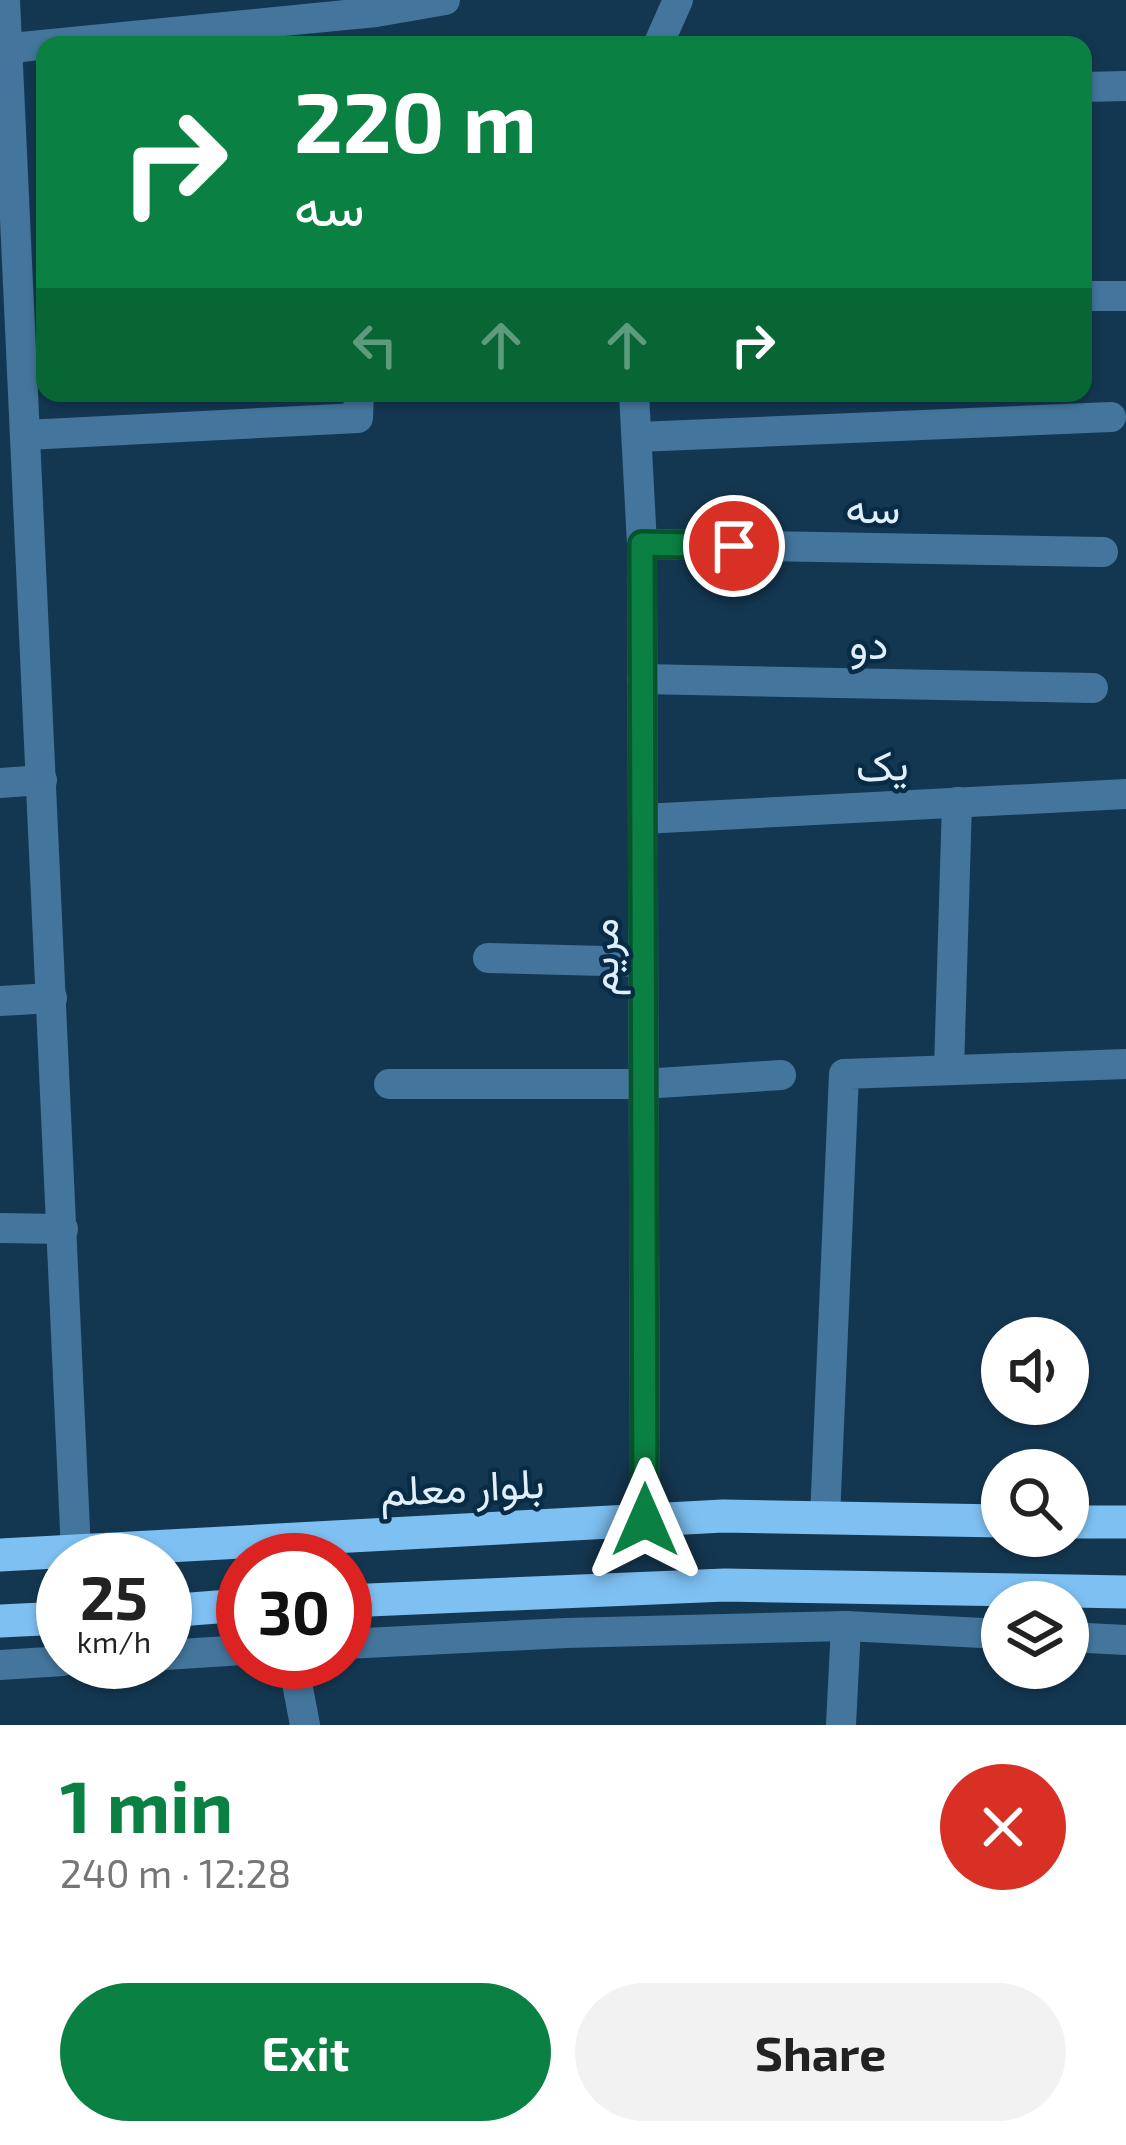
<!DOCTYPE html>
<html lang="en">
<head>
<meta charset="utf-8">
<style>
  :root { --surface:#fff; --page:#f2f2f2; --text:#222; --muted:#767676; --accent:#0b8043 }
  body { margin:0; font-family:"Exo 2",Vazirmatn,sans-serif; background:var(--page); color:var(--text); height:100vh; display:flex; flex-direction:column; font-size:45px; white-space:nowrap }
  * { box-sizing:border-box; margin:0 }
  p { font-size:39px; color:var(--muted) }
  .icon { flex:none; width:66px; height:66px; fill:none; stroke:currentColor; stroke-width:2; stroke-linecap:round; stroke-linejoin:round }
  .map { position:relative; height:1725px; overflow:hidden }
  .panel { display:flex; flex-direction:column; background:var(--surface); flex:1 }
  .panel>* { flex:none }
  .hud { position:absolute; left:36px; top:36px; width:1056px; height:366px; border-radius:24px; box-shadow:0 3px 9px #0004; background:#0b8043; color:#fff; overflow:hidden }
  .buttons { position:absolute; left:981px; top:1317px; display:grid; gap:24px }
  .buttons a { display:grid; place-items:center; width:108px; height:108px; border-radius:50%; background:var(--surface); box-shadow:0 3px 9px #0004; font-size:60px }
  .speed { position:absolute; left:36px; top:1533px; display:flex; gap:24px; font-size:60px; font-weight:700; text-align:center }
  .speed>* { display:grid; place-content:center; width:156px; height:156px; border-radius:50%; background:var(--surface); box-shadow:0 3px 9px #0004; line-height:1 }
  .speed small { font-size:30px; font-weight:400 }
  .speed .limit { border:18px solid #d22; background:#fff; color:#111 }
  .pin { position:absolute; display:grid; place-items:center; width:102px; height:102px; color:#fff; margin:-51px; border:6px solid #fff; border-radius:50%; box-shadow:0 3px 12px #0007 }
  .me { position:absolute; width:132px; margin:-66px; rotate:0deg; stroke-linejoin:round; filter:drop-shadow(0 0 9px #0008) }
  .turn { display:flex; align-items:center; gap:42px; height:252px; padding:0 60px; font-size:54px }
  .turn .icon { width:156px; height:156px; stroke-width:2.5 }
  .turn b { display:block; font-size:84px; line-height:102px }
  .lanes { display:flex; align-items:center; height:114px; padding:0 60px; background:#0003; justify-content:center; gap:60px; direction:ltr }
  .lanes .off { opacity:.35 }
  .round { display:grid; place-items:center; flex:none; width:126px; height:126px; border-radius:63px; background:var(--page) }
  .head { display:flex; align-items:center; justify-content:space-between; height:204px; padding:0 60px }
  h1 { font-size:72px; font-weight:700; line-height:90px; color:var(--accent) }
  .action { display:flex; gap:24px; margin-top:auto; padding:24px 60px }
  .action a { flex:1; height:138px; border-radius:72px; background:var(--accent); color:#fff; font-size:48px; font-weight:700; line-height:138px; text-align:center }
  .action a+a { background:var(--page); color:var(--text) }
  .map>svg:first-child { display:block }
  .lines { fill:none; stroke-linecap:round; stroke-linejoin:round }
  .minor { stroke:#44769d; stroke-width:30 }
  .tertiary { stroke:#44769d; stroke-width:30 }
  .trunk { stroke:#7ec0f2; stroke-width:33 }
  .route-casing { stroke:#07532c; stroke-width:30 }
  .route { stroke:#0b8043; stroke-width:21 }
  .labels { text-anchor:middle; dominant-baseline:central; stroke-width:9; stroke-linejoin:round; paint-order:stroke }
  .street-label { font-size:42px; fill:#dfeffc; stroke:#082c46 }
</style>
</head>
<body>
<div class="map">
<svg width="1126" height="1725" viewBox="0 0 1126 1725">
  <rect width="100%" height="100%" fill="#143751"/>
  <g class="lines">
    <g class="minor">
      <polyline points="5,0 76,1552"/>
      <polyline points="658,45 678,0"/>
      <polyline points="0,49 376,12 445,0"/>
      <polyline points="1083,87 1126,86"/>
      <polyline points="1083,296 1126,296"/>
      <polyline points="634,393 642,544 645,1520"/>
      <polyline points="26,435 358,418 359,393"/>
      <polyline points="638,437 1111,417"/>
      <polyline points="642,544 1103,552"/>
      <polyline points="642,679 1093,688"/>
      <polyline points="0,783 42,780"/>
      <polyline points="643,819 1126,794"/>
      <polyline points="488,958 643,962"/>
      <polyline points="0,1001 52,998"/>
      <polyline points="949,1070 957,802"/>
      <polyline points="389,1084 643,1084 781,1075"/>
      <polyline points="0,1228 63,1229"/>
      <polyline points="825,1518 844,1074 1126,1064"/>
      <polyline points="293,1662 305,1725"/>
      <polyline points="841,1725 846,1626"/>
    </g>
    <g class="tertiary">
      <polyline points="1068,1637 1126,1640"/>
      <polyline points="345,1644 566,1633 846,1626 1002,1634"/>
      <polyline points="165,1655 243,1650"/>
      <polyline points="0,1665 63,1661"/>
    </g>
    <g class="trunk">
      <polyline points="1068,1522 1126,1522"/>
      <polyline points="0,1555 723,1516 1002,1521"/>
      <polyline points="345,1601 725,1585 1126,1592"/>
      <polyline points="165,1611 243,1605"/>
      <polyline points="0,1621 63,1618"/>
    </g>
  </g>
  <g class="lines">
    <g class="route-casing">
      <polyline id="route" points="645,1520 642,544 734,546"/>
    </g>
    <use href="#route" class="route"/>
  </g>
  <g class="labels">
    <g class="street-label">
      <text transform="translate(873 506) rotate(1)">سه</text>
      <text transform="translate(869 642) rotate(1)">دو</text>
      <text transform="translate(882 764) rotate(-3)">یک</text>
      <text transform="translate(601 957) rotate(-90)">مریم</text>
      <text transform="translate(462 1485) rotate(-3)">بلوار معلم</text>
    </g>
  </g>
</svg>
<div class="buttons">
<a><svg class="icon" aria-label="sound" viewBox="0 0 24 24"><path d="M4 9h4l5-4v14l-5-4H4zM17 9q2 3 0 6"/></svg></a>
<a><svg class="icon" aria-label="search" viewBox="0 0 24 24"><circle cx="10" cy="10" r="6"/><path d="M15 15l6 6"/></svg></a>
<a><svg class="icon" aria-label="layers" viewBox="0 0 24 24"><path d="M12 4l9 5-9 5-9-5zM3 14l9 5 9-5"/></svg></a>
</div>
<div class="speed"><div>25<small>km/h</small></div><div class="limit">30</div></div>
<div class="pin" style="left:734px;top:546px;background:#d93025"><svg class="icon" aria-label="arrive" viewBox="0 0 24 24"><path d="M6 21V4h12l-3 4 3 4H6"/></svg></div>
<svg class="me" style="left:645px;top:1520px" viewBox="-20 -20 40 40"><path d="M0-17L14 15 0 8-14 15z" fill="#0b8043" stroke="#fff" stroke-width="4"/></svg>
<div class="hud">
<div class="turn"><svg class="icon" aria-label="right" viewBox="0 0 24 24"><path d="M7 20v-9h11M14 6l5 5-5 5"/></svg><div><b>220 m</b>سه</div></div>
<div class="lanes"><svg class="icon off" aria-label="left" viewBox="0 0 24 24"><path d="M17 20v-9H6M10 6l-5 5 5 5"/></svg><svg class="icon off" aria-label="ahead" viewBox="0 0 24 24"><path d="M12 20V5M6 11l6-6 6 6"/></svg><svg class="icon off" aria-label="ahead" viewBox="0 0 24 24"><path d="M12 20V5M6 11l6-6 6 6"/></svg><svg class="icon" aria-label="right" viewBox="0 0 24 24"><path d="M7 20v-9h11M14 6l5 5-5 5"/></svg></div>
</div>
</div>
<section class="panel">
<div class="head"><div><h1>1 min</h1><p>240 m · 12:28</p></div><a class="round" style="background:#d93025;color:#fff"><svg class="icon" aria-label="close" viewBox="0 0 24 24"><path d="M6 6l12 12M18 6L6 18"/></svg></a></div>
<div class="action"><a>Exit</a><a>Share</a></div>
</section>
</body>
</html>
